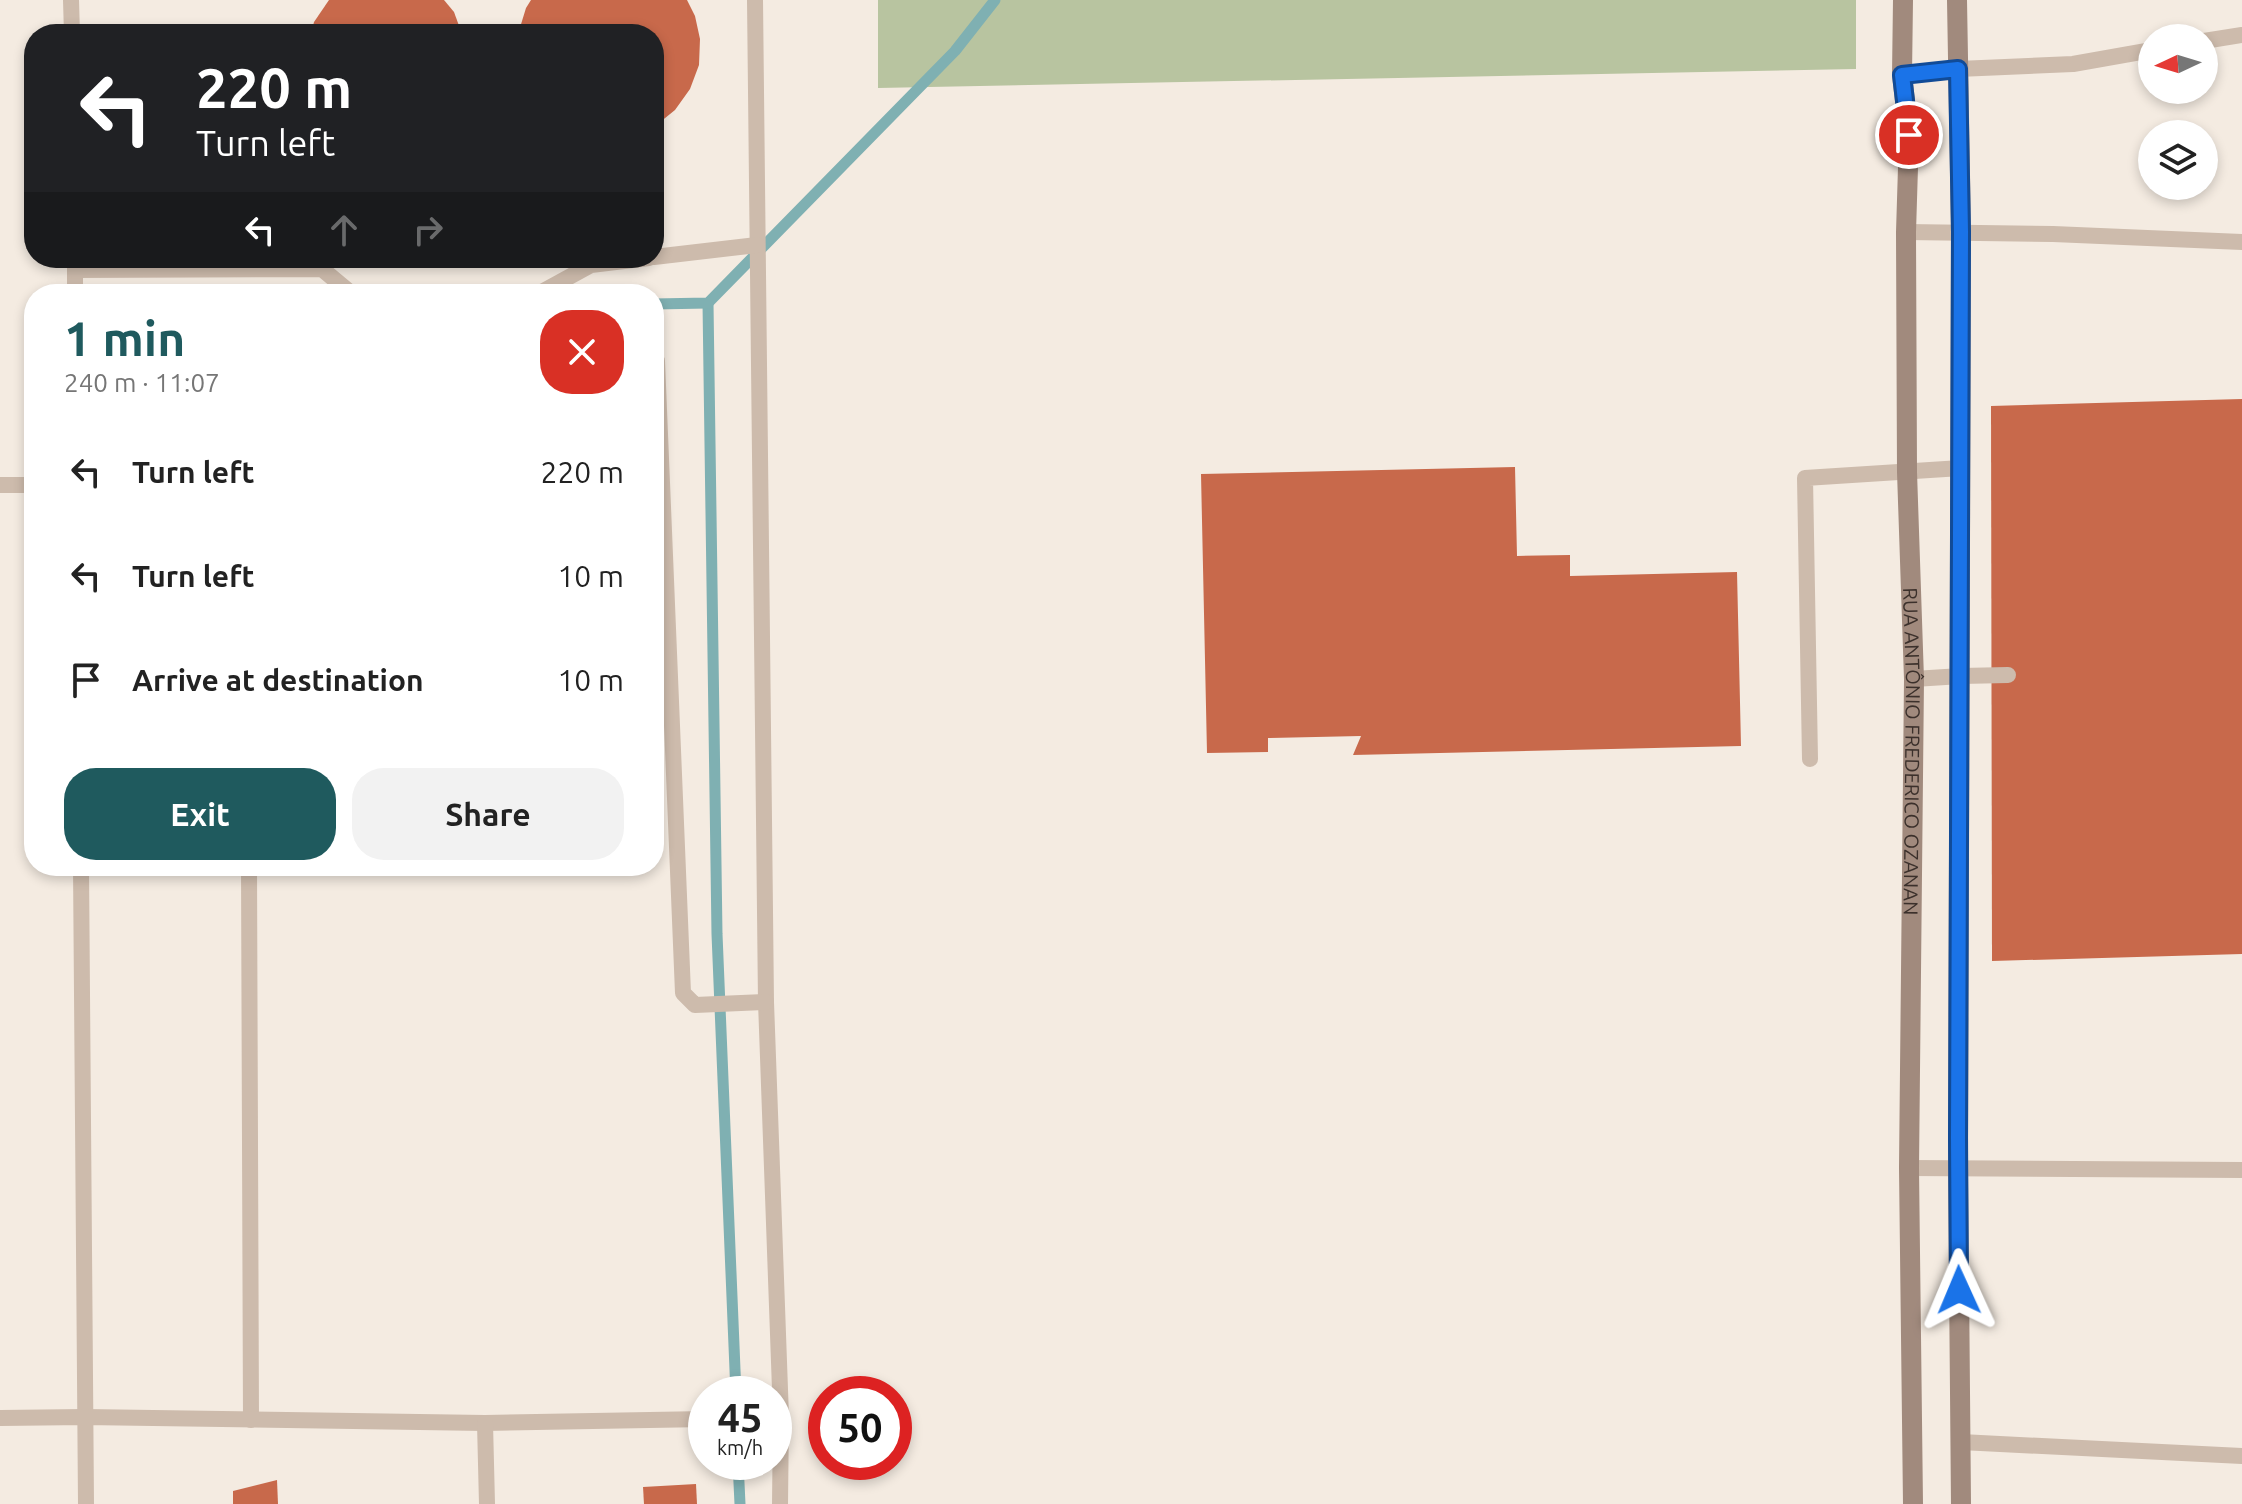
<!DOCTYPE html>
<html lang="en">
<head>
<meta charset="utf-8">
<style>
  :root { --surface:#fff; --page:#f2f2f2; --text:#222; --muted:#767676; --accent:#1f5a5e }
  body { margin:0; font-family:Ubuntu,sans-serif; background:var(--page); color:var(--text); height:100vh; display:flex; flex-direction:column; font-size:30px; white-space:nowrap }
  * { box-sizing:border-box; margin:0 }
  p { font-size:26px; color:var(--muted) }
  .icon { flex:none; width:44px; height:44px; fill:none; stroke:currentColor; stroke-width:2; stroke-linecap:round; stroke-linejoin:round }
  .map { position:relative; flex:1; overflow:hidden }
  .side { position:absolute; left:24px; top:284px; width:640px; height:592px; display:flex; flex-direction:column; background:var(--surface); border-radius:32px; box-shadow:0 4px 12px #0003 }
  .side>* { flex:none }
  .top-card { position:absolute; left:24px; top:24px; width:640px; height:244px; border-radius:32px; box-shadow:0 4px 12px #0003; background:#202124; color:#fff; overflow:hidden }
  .needle { width:52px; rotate:266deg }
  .controls { position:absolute; left:2138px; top:24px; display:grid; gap:16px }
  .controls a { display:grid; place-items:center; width:80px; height:80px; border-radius:50%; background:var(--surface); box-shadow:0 4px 12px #0003; font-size:40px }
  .speed { position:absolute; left:688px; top:1376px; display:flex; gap:16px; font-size:40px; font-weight:700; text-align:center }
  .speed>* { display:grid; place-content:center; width:104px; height:104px; border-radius:50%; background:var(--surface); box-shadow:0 4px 12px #0003; line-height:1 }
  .speed small { font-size:20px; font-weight:400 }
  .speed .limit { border:12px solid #d22; background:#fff; color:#111 }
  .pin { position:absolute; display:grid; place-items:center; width:68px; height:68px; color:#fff; margin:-34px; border:4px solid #fff; border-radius:50%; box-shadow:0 2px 8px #0007 }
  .me { position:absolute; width:88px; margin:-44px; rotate:359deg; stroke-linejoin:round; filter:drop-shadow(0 0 6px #0008) }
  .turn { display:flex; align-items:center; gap:28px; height:168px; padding:0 40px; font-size:36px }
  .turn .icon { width:104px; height:104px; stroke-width:2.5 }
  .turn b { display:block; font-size:56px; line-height:68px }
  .lanes { display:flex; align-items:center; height:76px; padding:0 40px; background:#0003; justify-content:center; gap:40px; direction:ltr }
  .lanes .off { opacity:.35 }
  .round { display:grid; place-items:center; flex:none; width:84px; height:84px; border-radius:32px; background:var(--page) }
  .summary { display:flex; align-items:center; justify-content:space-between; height:136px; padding:0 40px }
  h1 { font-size:48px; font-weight:700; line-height:60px; color:var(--accent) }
  .primary-button { display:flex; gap:16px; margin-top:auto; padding:16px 40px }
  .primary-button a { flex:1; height:92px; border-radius:32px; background:var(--accent); color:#fff; font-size:32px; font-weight:700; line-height:92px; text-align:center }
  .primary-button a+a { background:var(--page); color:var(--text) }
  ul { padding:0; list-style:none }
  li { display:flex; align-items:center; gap:24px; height:104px; padding:0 40px }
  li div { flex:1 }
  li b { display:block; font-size:30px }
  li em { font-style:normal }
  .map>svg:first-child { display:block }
  .green { fill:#b8c4a0 }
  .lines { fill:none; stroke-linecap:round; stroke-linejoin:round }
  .stream { stroke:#7fb0b2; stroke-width:11 }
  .building { fill:#c8694b }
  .lane { stroke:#cdbbac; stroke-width:16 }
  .secondary { stroke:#a18a7d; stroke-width:20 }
  .route-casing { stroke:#114b97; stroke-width:20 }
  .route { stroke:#1a73e8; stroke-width:14 }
  .labels { text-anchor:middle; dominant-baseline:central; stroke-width:6; stroke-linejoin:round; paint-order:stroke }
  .street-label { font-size:20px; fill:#3b302b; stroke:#fbf5ee }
</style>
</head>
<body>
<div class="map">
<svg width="2242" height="1504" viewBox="0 0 2242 1504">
  <rect width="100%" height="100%" fill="#f4ebe1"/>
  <polygon class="green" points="878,0 1856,0 1856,69 878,88"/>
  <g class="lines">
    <g class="stream">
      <polyline points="708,303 717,934 736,1394"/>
      <polyline points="654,304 708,303 955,51 995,0"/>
      <polyline points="738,1462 740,1504"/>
    </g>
  </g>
  <g class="building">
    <polygon points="329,0 444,0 454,12 462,34 311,34 314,22"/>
    <polygon points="531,0 687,0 695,16 700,39 699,65 690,89 675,110 654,127 654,34 518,34 526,8"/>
    <polygon points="2242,399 2242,954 1992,961 1991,406"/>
    <polygon points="1515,467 1517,556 1570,555 1570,576 1737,572 1741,746 1353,755 1361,736 1268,738 1268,752 1207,753 1201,474"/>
    <polygon points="277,1480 278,1504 233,1504 233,1491"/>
    <polygon points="696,1484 697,1504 644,1504 643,1487"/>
  </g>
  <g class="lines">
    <g class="lane">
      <polyline points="71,0 72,34"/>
      <polyline points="755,0 766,1002 781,1417 780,1504"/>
      <polyline points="2204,41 2242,35"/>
      <polyline points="1902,75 1958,69 2073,64 2152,50"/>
      <polyline points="1906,232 2053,234 2242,242"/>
      <polyline points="654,257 757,245"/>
      <polyline points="75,258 75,294"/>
      <polyline points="75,270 322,269 352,294"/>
      <polyline points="538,294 591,265 649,258"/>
      <polyline points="654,358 657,361 683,993 695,1005 766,1002"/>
      <polyline points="0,485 34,485"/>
      <polyline points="1914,679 1961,676 2008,675"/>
      <polyline points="1810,759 1805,478 1961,468"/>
      <polyline points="81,866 86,1504"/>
      <polyline points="249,866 251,1420"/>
      <polyline points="1909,1168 2242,1170"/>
      <polyline points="0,1418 85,1417 485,1423 706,1419"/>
      <polyline points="485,1423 487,1504"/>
      <polyline points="1961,1442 2242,1456"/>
    </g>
    <g class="secondary">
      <path id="s1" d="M1903,0l-1,75 7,60 -3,97 1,240 7,207 -5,489 4,336"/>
      <polyline points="1957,0 1961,232 1958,1168 1961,1504"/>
    </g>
  </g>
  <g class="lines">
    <g class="route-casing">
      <polyline id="route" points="1909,135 1902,75 1958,69 1961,232 1958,1138 1959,1290"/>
    </g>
    <use href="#route" class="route"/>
  </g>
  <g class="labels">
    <g class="street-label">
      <text stroke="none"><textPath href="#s1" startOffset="752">RUA ANTÔNIO FREDERICO OZANAN</textPath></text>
    </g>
  </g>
</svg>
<div class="controls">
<a><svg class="needle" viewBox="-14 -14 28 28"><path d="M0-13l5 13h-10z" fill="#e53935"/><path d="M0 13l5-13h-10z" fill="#767676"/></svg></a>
<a><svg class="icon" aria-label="layers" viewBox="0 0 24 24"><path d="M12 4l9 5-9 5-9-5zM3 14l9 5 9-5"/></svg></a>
</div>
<div class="speed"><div>45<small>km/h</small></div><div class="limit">50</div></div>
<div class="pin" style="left:1909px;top:135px;background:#d93025"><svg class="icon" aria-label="arrive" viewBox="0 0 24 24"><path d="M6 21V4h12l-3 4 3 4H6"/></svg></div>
<svg class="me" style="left:1959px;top:1290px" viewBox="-20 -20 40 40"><path d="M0-17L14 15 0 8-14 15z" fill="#1a73e8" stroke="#fff" stroke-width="4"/></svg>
<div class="top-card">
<div class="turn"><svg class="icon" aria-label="left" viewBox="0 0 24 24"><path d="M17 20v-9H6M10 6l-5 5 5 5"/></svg><div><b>220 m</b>Turn left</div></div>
<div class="lanes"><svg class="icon" aria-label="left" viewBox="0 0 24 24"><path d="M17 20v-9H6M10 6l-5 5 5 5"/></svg><svg class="icon off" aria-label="ahead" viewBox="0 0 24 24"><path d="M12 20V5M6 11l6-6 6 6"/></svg><svg class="icon off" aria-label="right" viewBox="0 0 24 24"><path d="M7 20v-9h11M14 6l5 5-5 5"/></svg></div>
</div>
<section class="side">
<div class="summary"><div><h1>1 min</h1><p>240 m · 11:07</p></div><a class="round" style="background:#d93025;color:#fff"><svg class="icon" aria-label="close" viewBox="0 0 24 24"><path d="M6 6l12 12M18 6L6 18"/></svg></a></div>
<ul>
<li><svg class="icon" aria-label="left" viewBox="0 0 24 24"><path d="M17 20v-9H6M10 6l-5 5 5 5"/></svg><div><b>Turn left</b></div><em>220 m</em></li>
<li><svg class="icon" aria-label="left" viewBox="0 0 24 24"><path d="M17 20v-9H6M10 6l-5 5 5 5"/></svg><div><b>Turn left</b></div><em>10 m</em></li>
<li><svg class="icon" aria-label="arrive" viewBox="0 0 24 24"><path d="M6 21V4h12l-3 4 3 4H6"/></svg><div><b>Arrive at destination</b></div><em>10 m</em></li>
</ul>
<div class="primary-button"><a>Exit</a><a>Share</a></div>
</section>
</div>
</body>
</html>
